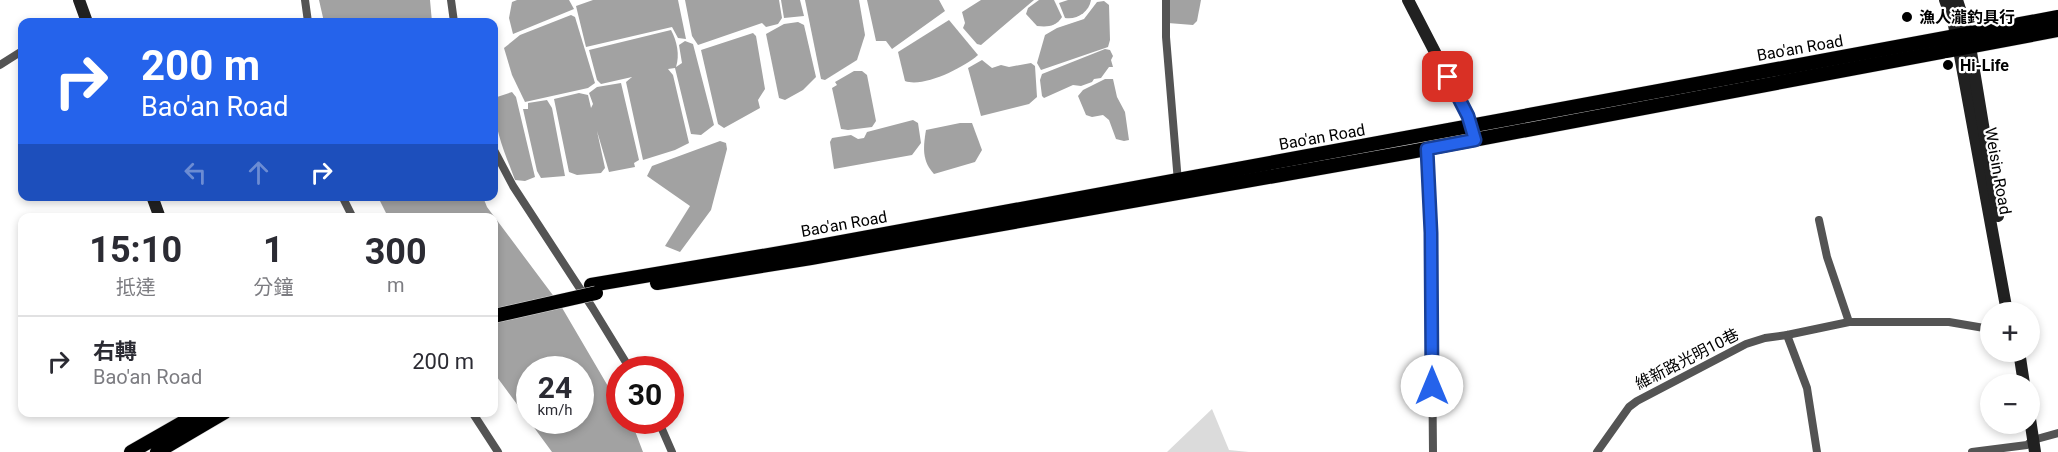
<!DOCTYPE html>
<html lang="zh-TW">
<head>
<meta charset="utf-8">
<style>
  :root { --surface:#fff; --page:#f2f2f3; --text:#2b2b33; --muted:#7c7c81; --line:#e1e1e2 }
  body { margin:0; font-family:Roboto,"Noto Sans TC",sans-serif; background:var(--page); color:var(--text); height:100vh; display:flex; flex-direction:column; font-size:22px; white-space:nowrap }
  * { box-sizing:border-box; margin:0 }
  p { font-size:20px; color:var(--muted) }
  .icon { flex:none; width:33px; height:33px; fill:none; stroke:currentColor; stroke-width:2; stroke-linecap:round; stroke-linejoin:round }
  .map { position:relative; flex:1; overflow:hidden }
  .drawer { position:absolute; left:18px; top:213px; width:480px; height:204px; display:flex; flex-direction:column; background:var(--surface); border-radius:12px; box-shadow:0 3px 9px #0003 }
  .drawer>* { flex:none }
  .hud { position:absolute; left:18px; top:18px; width:480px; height:183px; border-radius:12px; box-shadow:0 3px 9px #0003; background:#2563eb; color:#fff; overflow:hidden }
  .controls { position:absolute; left:1980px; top:302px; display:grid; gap:12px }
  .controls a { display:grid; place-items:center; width:60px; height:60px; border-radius:50%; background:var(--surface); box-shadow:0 3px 9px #0003; font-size:30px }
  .speed { position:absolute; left:516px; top:356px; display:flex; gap:12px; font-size:30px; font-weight:700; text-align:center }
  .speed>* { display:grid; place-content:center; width:78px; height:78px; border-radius:50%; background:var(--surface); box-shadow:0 3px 9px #0003; line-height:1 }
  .speed small { font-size:15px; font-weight:400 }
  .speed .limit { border:9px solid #d22; background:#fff; color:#111 }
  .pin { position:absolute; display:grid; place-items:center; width:51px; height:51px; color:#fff; margin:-26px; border-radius:12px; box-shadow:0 3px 9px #0006 }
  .me { position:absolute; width:66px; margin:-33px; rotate:0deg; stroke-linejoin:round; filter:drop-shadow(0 0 4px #0008) }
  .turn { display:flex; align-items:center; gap:21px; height:126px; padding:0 24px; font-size:27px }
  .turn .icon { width:78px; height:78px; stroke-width:2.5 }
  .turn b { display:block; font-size:42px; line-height:51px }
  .lanes { display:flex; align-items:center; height:57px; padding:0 24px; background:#0003; justify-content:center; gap:30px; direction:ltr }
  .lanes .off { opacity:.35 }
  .eta { display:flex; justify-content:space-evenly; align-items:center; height:102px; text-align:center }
  .eta b { font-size:36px; font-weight:700; line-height:42px }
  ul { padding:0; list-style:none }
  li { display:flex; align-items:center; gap:18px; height:90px; padding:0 24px; border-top:2px solid var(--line) }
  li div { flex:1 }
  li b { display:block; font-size:22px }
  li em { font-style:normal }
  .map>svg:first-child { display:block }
  .green { fill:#dbdbdb }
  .water { fill:#a2a2a2; fill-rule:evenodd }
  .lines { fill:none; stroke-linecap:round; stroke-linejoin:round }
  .primary-casing { stroke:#dbdbdb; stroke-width:15 }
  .street { stroke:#545454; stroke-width:8 }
  .secondary { stroke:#212121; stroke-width:12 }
  .primary { stroke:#000; stroke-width:14 }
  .primary-bridge-casing { stroke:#dbdbdb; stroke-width:15; stroke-linecap:butt }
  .primary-bridge { stroke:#000; stroke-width:14 }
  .route-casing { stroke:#184099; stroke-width:15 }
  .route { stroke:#2563eb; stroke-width:10 }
  .poi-dot { fill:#000; stroke:#fff; stroke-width:2 }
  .labels { text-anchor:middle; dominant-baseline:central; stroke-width:4.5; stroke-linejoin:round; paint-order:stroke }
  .poi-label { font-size:16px; font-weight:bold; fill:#000; stroke:#fff; text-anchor:start }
  .street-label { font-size:16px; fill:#000; stroke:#fff }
</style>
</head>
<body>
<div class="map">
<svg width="2058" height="452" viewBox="0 0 2058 452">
  <rect width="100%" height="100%" fill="#fff"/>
  <polygon class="green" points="1212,409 1229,450 1249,452 1167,452"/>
  <g class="water">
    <polygon points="319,0 430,0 432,22 324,22"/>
    <polygon points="517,0 569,0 574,9 513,34 509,18 512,2"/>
    <polygon points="593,0 678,0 686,39 678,38 672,27 586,47 576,6"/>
    <polygon points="685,0 779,0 782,18 778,24 766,27 762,23 698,45 692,36"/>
    <polygon points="781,0 800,0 804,16 784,18"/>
    <polygon points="805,0 859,0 865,35 857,60 825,80 821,79"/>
    <polygon points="867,0 939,0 945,11 892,49 886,41 876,41"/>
    <polygon points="981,0 1034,0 981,45 977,44 963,28 965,23 962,12"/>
    <path d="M1039,0h15l8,17c-6,10 -15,10 -25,9l-11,-12 2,-6z"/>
    <path d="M1068,0h23c-2,12 -14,20 -26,18l-6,-15z"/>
    <polygon points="1168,0 1201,0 1197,21 1193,25 1168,23"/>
    <polygon points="1104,1 1109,5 1110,40 1108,47 1041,70 1037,63 1045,35 1057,28 1084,19 1097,2"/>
    <polygon points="571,15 575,17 595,83 588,88 525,102 512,75 504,48 520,35"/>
    <path d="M949,20l29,35c-15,13 -55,33 -73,26l-7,-29z"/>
    <polygon points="798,22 804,25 816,77 803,90 785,100 779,98 766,34 784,24"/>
    <path d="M671,30c6,11 9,25 5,37l6,-4 -3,-18 6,-4 8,3 21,81 -13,10 -10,-1 -16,-66 -7,1 5,6 16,68 -14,7 -32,10 -17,-78 6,-5 -31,7 -4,-4 -8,-30z"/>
    <polygon points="753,33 756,36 765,89 758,100 760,108 724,128 718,124 701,50"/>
    <polygon points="1105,49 1110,50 1113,56 1111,60 1113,67 1109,67 1101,78 1094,79 1092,82 1081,86 1073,85 1044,98 1042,96 1040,80 1042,74"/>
    <polygon points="982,60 992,68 1001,65 1009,67 1031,63 1035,66 1037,97 1029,104 981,116 968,68"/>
    <polygon points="854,71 862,71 867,75 876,121 872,127 848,130 841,129 832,88 837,85 835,82"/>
    <polygon points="1105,79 1113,79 1117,97 1125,112 1129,140 1124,141 1116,139 1109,120 1103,115 1092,117 1086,115 1078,96 1083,90"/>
    <polygon points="621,83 639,160 634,163 635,167 609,172 597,131 605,168 601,173 577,175 569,172 554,99 579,93 588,95 591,108 593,104 589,93 597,87"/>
    <path d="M512,92l4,5 19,80 -10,4 -10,-1c-10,-27 -22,-53 -21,-82z"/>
    <polygon points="547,100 552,108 565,176 541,178 537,171 523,109 528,109 528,103"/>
    <polygon points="913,120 918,123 921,143 912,155 834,169 830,142 832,138 851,135 858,139 864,138 867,132"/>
    <path d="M960,123h12l10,27 -7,12 -41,12c-12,-13 -11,-26 -8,-44z"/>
    <polygon points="720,141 726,143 727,149 711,210 680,252 665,246 690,206 647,176 652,166"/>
    <path d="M378,197h105l4,10 74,99 58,99 1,15h8l7,11 8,21h-91l-58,-79v-155l-106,-1zM530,369h50v51h-50z"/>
  </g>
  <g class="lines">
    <g class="primary-casing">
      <g id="primary">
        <polyline points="657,283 811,258 1410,152 2058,30"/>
        <polyline points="591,285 809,248 1178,180 2058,17"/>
        <polyline points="131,452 201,412"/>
        <polyline points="157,452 225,412"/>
      </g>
    </g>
    <g class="street">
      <polyline points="305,0 308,22"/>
      <polyline points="451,0 454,22"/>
      <polyline points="1166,0 1166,37 1178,182"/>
      <polyline points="0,65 22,51"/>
      <polyline points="1427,147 1431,233 1433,452"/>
      <polyline points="494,150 513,186 592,307 630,369"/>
      <polyline points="342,196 353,218"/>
      <polyline points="1819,220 1827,257 1849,322"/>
      <polyline points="1787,335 1807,388 1817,452"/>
      <polyline points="472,412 498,452"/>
      <polyline points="658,420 672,452"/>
      <polyline points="1597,452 1629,407 1637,401 1746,344 1765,338 1787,335 1849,322 1949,322 1990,329"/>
      <polyline points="1972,452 2027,445 2033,440 2058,433"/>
    </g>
    <g class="secondary">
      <polyline points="79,0 87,22"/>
      <polyline points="1408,0 1468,116 1474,133"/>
      <polyline points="1945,0 1954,25 1959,50 2007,312"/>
      <polyline points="1957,0 1968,34 1998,216"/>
      <polyline points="152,196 160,218"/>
      <polyline points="2019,351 2024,384"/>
      <polyline points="2030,419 2035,452"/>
    </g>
    <use href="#primary" class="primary"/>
    <g class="primary-bridge-casing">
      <polyline id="primary-bridge" points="494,316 596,293"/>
    </g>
    <use href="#primary-bridge" class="primary-bridge"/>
  </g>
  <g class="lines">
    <g class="route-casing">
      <polyline id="route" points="1432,386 1431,233 1427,149 1475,140 1468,116 1448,77"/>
    </g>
    <use href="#route" class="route"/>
  </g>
  <g class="poi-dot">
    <circle cx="1907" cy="17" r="6"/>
    <circle cx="1948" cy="65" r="6"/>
  </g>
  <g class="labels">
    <g class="poi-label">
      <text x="1919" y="17">漁人瀧釣具行</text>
      <text x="1960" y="65">Hi-Life</text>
    </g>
    <g class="street-label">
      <text transform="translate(1800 48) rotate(-10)">Bao'an Road</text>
      <text transform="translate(1322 137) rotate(-10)">Bao'an Road</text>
      <text transform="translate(1998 171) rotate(80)">Weisin Road</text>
      <text transform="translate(844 224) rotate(-10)">Bao'an Road</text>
      <text transform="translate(1687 359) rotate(-27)">維新路光明10巷</text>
    </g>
  </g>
</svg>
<div class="controls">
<a>+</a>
<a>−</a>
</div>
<div class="speed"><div>24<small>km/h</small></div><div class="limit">30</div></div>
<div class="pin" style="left:1448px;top:77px;background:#d93025"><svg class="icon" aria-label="arrive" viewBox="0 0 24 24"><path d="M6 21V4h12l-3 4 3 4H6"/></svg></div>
<svg class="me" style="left:1432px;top:386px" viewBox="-20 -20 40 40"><circle r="19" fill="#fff"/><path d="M0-13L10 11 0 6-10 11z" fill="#2563eb"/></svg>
<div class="hud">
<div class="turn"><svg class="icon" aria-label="right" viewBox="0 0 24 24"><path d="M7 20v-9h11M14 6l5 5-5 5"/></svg><div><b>200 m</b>Bao'an Road</div></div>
<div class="lanes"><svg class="icon off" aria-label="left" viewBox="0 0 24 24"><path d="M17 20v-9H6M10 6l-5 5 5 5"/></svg><svg class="icon off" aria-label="ahead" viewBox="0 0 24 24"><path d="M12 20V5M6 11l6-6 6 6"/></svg><svg class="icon" aria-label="right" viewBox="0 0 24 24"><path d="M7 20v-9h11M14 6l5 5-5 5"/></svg></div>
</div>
<section class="drawer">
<div class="eta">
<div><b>15:10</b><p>抵達</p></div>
<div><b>1</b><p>分鐘</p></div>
<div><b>300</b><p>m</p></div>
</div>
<ul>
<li><svg class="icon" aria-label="right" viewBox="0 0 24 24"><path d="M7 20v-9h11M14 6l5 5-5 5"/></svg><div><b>右轉</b><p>Bao'an Road</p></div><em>200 m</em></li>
</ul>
</section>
</div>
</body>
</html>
